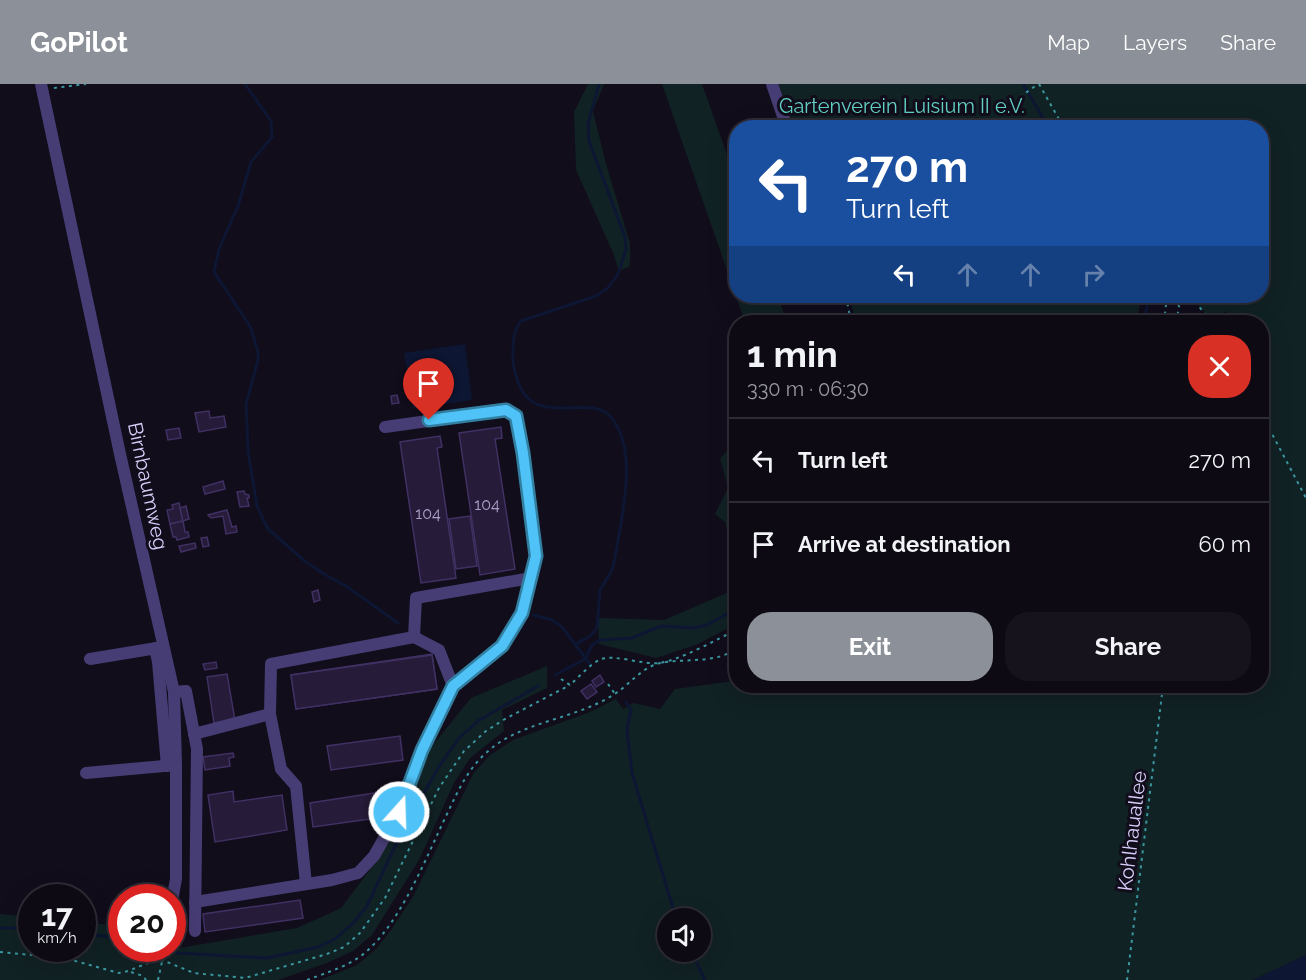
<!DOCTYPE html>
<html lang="en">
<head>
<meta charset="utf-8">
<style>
  :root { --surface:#0d0a14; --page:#16131d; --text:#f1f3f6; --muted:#9a9aa0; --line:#2d2b34; --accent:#8c9099 }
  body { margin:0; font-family:Raleway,sans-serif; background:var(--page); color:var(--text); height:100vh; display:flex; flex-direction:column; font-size:22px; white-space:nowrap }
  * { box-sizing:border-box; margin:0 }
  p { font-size:20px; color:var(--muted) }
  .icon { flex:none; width:33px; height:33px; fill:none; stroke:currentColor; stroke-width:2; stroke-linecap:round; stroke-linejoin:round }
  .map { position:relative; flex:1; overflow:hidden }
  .panel { position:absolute; left:729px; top:231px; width:540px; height:378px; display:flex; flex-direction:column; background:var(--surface); border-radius:24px; box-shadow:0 6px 24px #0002,0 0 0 2px var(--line) }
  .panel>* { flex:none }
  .guide { position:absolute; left:729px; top:36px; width:540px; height:183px; border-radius:24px; box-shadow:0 6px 24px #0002,0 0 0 2px var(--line); background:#1a4fa0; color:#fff; overflow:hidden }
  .buttons { position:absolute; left:657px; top:824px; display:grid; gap:12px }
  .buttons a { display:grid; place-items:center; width:54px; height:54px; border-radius:50%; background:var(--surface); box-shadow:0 6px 24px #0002,0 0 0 2px var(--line); font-size:30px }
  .speed { position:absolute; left:18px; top:800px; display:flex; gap:12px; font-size:30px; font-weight:700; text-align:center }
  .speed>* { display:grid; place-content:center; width:78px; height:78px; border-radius:50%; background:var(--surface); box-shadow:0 6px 24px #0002,0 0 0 2px var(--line); line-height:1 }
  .speed small { font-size:15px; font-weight:400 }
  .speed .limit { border:9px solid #d22; background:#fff; color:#111 }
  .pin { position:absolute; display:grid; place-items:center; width:51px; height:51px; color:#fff; margin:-62px -26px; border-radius:50% 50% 50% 0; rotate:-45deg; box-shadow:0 0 6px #0007 }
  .pin .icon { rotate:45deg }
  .me { position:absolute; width:66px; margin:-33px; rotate:20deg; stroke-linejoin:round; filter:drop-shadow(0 0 4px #0008) }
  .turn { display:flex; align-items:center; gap:21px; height:126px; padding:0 18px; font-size:27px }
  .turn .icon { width:78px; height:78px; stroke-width:2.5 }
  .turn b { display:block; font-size:42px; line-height:51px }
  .lanes { display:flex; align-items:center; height:57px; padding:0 18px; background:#0003; justify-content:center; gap:30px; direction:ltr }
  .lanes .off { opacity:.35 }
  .round { display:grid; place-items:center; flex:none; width:63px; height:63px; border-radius:24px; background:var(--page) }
  .headline { display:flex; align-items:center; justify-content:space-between; height:102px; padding:0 18px }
  h1 { font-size:36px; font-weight:700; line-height:45px }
  .button { display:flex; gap:12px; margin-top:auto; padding:12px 18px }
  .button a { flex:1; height:69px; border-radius:24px; background:var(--accent); color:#fff; font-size:24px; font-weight:700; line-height:69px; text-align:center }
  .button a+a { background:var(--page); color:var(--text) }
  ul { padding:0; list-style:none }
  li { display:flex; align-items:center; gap:18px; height:84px; padding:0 18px; border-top:2px solid var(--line) }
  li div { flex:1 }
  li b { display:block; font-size:22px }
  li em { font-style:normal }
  header { display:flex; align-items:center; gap:36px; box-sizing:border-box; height:84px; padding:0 30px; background:var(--accent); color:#fff }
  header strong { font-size:28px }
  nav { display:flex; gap:33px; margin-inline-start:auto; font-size:21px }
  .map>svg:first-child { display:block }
  .green { fill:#112224; fill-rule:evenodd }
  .water { fill:#0d1633 }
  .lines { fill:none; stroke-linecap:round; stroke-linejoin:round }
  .stream { stroke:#0d1633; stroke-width:3 }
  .building { fill:#261b39; stroke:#413063; stroke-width:1.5 }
  .path { stroke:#3a97a0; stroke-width:2; stroke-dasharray:3 4.5; stroke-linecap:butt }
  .minor { stroke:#473d75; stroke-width:12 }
  .route-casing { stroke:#337fa1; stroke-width:15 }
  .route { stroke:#4fc3f7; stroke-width:10 }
  .labels { text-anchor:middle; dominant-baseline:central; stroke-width:6; stroke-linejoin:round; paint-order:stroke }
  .number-label { font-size:16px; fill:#aca0c9 }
  .park-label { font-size:20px; fill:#62d0c4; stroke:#110d1b }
  .street-label { font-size:20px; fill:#d8cdf9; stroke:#110d1b }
</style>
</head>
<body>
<header>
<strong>GoPilot</strong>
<nav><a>Map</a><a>Layers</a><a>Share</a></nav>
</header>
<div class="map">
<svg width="1306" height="896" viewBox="0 0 1306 896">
  <rect width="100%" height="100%" fill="#110d1b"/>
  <g class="green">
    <polygon points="588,0 604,0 593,27 606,80 630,159 630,182 619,187 614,171 576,86 574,28"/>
    <polygon points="662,0 702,0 736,96 736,212 778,212 787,238 745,238"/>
    <path d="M774,0h532v871l-53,25h-933l37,-15 19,-16 15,-19 23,-35 59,-121 16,-18 24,-16 77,-28 26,-13 7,10 10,-6 27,6 15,-20 58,-8 3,-2v7h526v-364h-46l12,-11 -19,6 -19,-21h72v-168l-473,-1zM668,834h32v33h-32z"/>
    <polygon points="848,212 1142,212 1136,238 857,238"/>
    <polygon points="736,359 736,486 725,438 715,430 728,404 720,374"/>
    <polygon points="736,505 736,540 698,560 656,574 599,560 598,534 664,536"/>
    <polygon points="547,582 547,604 502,626 504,647 470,674 454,699 419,776 372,851 353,867 327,879 278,896 0,896 0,830 31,833 32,864 82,864 83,838 121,842 122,864 172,864 173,857 179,864 297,844 341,824 369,787 419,678 471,614"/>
  </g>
  <g class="water">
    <polygon points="465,260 472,316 413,325 404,269"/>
    <polygon points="1306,871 1306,896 1253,896"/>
  </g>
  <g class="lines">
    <g class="stream">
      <polyline points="245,0 271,37 272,53 251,78 238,122 219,165 214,188 251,244 258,268 258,276 246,320 247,341 248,367 257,422 268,445 306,478 324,490 346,502 398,539"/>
      <polyline points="1023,0 1049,44"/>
      <polyline points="1142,238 1147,224 1147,212"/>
      <polyline points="533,531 552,536 562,543 590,580"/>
      <path d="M576,560c8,-5 18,-8 21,-17l3,-37 12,-20 3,-12c6,-40 25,-108 -5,-142 -21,-23 -75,13 -92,-34 -2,-7 -5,-15 -5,-22 0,-15 -1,-27 8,-39l75,-25 12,-8 10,-14 8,-25 -1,-12 -36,-96 -1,-17 11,-40"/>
      <polyline points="585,575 592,561 600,556 632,554 661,542 693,544 707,541 736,525"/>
      <polyline points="555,591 585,575"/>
      <polyline points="626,618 631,626 627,646 632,689 676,834"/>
      <polyline points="0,844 32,844"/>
      <polyline points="82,849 122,855"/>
      <polyline points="161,864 178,869 267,874 318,863 335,855 353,839 367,822 397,758 438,684 459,654 478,637 538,602"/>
      <polyline points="691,867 705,896"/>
    </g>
  </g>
  <g class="building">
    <polygon points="397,311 399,319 392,320 391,312"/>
    <polygon points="209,327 210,334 224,332 226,343 199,348 195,329"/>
    <polygon points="501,343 502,354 495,355 515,485 480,491 459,349"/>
    <polygon points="179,344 181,354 168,356 166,346"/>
    <polygon points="440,352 442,363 437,364 456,494 421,499 400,358"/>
    <polygon points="223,397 225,405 205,410 203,403"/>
    <polygon points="244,407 245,410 249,411 249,414 247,414 249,422 240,423 237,408"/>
    <polygon points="179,419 183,437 170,440 167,426 173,425 172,421"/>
    <polygon points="186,422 189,435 183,437 180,424"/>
    <polygon points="227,426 232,443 236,442 237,448 226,450 223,432 211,434 208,431"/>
    <polygon points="470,432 477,482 456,485 449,435"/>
    <polygon points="183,437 185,448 188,448 189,453 177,456 176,453 173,453 170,440"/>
    <polygon points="207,453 209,462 203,463 201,454"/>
    <polygon points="195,459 196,464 181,468 179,462"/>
    <polygon points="318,506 320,516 314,518 312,508"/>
    <polygon points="432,570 437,605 296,625 291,591"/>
    <polygon points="432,571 437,605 296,625 291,591"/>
    <polygon points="216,578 217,584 205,586 203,580"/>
    <polygon points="227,590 235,636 214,639 207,593"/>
    <polygon points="600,591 604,598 596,603 592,597"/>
    <polygon points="591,600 597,608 587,615 581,607"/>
    <polygon points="400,652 403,676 331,686 327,662"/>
    <polygon points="233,669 234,673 229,674 230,682 205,686 203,673"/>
    <polygon points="233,707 234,718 282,711 287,746 215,758 208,711"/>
    <polygon points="387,707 391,732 313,743 310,719"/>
    <polygon points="300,816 303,834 205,848 203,830"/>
  </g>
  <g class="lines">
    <g class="path">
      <polyline points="1039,0 1064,44"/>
      <polyline points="54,4 86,0"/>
      <polyline points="1020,13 1038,0"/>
      <polyline points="846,212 851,238"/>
      <polyline points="1190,212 1212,238"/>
      <polyline points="1164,238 1167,212"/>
      <polyline points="1176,238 1179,223 1177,212"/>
      <polyline points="1262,331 1306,414"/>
      <path d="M561,595l9,6c9,-8 18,-19 29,-25 13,-7 43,5 60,3 19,-2 59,-24 77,-33"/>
      <polyline points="608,600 615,610"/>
      <polyline points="0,868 64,874 119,889 128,887 153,877 162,876 194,889 245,894 327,870 344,863 360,849 385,814 439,704 464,667 486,647 505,635 570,601"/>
      <polyline points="131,888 143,892 146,896"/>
      <polyline points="158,896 165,864"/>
      <path d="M307,896c16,-6 32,-11 46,-19 43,-24 73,-104 94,-147 11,-23 20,-44 39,-61 34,-32 88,-33 127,-58 17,-10 28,-28 48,-32 25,-5 53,1 75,-14"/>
      <polyline points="1127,896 1163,602"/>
    </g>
    <g class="minor">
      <polyline points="41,0 120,370 174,608 176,681 176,795 172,817"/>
      <polyline points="772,0 786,41 790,44"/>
      <polyline points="414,553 439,566 453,602"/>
      <polyline points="155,564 158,578 167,682"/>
      <polyline points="90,575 163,563"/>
      <polyline points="174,608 186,607 197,665 195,847"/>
      <polyline points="194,650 270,630"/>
      <polyline points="86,689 175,681"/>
      <polyline points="306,800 296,702 281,685 270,630 271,580 414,553 416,514 531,494"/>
      <polyline points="195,818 332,796 358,789 374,772 399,728 422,666 453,602 502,562 522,529 536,472 523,370 516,331 506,326 385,343"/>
    </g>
  </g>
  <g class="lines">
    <g class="route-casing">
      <polyline id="route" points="399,728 422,666 453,602 502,562 522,529 536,472 523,369 516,332 506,326 429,336"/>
    </g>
    <use href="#route" class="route"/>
  </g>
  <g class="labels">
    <g class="number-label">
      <text x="487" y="420">104</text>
      <text x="428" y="429">104</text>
    </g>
    <g class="park-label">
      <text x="902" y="22">Gartenverein Luisium II e.V.</text>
    </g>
    <g class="street-label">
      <text transform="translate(148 402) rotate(78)">Birnbaumweg</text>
      <text transform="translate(1132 747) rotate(-83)">Kohlhauallee</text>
    </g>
  </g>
</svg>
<div class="buttons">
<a><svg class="icon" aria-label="sound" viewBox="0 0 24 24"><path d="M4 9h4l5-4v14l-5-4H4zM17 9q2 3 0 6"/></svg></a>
</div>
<div class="speed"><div>17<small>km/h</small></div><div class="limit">20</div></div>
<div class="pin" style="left:429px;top:336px;background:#d93025"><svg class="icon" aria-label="arrive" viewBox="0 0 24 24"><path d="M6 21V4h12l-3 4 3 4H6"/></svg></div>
<svg class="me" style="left:399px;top:728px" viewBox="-20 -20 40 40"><circle r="17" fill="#4fc3f7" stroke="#fff" stroke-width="3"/><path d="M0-11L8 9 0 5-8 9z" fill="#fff"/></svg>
<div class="guide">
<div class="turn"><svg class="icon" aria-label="left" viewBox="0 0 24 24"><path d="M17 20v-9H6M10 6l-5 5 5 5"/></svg><div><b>270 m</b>Turn left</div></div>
<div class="lanes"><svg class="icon" aria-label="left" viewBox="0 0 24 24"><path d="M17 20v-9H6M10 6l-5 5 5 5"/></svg><svg class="icon off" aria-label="ahead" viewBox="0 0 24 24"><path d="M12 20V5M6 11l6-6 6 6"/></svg><svg class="icon off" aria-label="ahead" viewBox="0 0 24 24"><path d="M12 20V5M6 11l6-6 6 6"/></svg><svg class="icon off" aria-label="right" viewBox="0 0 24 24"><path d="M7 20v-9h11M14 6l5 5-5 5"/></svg></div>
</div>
<section class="panel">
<div class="headline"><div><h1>1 min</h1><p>330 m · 06:30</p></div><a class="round" style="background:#d93025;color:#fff"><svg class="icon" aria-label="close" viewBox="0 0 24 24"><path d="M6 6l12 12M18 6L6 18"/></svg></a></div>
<ul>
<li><svg class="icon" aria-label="left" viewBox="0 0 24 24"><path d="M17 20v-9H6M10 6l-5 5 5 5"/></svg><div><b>Turn left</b></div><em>270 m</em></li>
<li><svg class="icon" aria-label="arrive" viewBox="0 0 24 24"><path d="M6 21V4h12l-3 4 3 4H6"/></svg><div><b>Arrive at destination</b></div><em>60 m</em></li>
</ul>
<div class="button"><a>Exit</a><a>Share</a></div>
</section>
</div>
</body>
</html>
